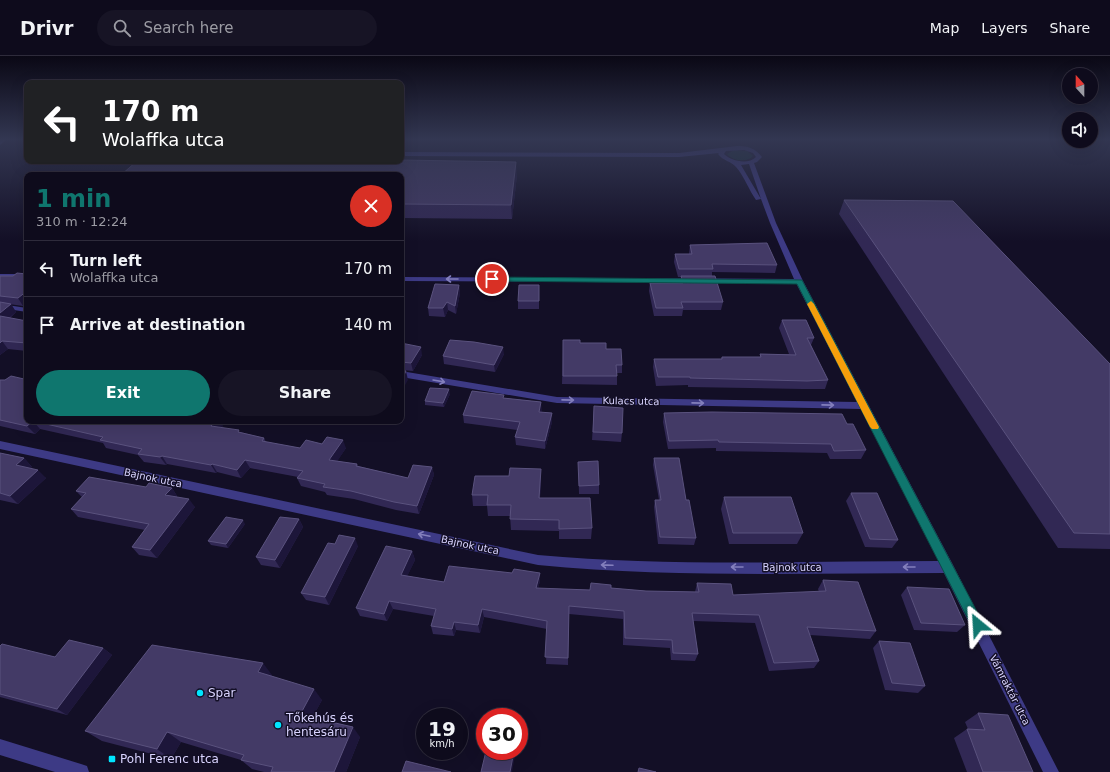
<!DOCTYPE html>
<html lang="en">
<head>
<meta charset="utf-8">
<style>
  :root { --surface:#0e0b1c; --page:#171425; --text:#f1f3f6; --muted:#9b9ba3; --line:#2e2b3b; --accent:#0f766e }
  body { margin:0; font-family:"DejaVu Sans",sans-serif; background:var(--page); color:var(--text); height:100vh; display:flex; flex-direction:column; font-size:15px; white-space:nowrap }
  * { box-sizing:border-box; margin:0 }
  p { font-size:13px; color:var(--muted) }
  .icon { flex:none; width:22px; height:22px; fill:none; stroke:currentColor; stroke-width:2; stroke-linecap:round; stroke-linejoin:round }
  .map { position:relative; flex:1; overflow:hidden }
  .details { position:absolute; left:24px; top:116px; width:380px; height:252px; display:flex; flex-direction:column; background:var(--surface); border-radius:8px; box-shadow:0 4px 16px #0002,0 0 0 1px var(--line) }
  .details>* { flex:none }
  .banner { position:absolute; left:24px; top:24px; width:380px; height:84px; border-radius:8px; box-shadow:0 4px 16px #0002,0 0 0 1px var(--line); background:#202124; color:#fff; overflow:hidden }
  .needle { width:26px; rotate:339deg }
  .controls { position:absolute; left:1062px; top:12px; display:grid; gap:8px }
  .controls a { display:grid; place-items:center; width:36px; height:36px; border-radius:50%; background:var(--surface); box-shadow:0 4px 16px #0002,0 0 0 1px var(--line); font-size:20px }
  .speed { position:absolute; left:416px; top:652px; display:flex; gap:8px; font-size:20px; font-weight:700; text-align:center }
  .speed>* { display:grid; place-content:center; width:52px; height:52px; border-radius:50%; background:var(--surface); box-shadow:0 4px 16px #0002,0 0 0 1px var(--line); line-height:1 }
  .speed small { font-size:10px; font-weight:400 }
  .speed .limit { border:6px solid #d22; background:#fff; color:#111 }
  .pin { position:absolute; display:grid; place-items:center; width:34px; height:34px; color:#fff; margin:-17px; border:2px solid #fff; border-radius:50%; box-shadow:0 1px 4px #0007 }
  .me { position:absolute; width:44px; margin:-22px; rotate:333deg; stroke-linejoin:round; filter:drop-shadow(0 0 3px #0008) }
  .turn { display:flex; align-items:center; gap:14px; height:84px; padding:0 12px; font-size:18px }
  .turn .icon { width:52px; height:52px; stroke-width:2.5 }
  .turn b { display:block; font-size:28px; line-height:34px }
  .round { display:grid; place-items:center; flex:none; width:42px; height:42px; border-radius:21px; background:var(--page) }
  .overview { display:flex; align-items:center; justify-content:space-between; height:68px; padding:0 12px }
  h1 { font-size:24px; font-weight:600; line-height:30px; color:var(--accent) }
  .cta { display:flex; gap:8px; margin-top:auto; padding:8px 12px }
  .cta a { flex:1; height:46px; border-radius:24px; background:var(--accent); color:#fff; font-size:16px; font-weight:600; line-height:46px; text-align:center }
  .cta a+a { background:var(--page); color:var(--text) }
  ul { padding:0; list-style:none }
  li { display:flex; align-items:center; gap:12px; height:56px; padding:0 12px; border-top:1px solid var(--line) }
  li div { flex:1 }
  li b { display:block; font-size:15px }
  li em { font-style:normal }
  header { display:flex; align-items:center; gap:24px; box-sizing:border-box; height:56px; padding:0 20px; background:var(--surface); border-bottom:1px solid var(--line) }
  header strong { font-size:19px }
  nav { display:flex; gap:22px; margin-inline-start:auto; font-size:14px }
  .search { width:280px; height:36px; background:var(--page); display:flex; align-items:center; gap:10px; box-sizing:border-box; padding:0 14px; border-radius:22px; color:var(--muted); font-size:15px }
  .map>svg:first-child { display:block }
  .green { fill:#12302f }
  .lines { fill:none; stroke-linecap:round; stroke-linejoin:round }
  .minor { fill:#3d3a85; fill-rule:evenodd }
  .tertiary { fill:#3d3a85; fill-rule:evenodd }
  .rail { stroke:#00e5ff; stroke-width:2; stroke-dasharray:4 3; stroke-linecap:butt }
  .wall { fill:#312854 }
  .shaded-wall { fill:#1d163a }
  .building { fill:#433a66; stroke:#5a527e }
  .oneway { stroke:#837fbc }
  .route { fill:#0f766e; stroke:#0a4d48 }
  .slow { fill:#f59e0b }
  .poi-dot { fill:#00e5ff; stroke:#130f26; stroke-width:1.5 }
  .labels { text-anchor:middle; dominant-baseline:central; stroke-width:3; stroke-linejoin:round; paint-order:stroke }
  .street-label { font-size:10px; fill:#d9d4ff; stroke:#130f26 }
  .near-poi-label { font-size:12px; fill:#d9d4ff; stroke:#130f26; text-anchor:start }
</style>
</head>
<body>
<header>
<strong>Drivr</strong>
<div class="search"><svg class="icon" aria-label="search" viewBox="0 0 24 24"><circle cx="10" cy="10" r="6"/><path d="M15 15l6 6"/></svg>Search here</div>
<nav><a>Map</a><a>Layers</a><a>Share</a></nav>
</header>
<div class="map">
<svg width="1110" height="716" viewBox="0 0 1110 716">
  <rect width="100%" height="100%" fill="#130f26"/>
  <path class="green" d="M734,94l13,1 6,5c-6,7 -20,5 -26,-2z"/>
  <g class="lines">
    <g class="minor">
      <path d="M737,90c11,0 18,2 25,11l-5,5 -3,1 22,60 27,58 149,282 107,209h-16l-99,-199c-134,0 -272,5 -406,-8l-538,-116v-8l538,114c133,12 267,6 401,6l-78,-152 -304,-6 -156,-26v-6l156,26 300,5 -61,-119 -395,-2v-4l393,2 -24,-56 -9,-24 -5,1c-7,-10 -12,-24 -20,-33 -5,-6 -13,-6 -18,-13l1,-1 -40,4 -278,-1v-4l278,1zM744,94l9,3 3,4c-8,8 -25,4 -32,-3l2,-3zM749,108l12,35 -20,-34z"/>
      <rect x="0" y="218" width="27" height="4"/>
      <polygon points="0,248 27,252 27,256 0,252"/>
    </g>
    <g class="tertiary">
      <polygon points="0,84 6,84 0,89"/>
      <polygon points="0,683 81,708 87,710 89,716 55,716 0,699"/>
    </g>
    <polyline class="rail" points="120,105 144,109"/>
  </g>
  <g class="wall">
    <polygon points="401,119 517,119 512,163 401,162"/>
    <polygon points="844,144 1110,308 1110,493 1058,492 839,158"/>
    <polygon points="690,189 777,209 775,217 712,216 712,220 723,246 721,254 683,254 682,260 654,260 649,235 650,227 680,227 681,221 678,221 674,206 675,198 689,198"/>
    <polygon points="27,218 27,247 23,250 9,248 11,248 16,256 10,262 27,265 27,295 8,293 0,299 0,220 13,220"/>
    <polygon points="459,229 460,237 456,258 448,254 445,261 429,260 428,252"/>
    <polygon points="539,229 539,253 518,253 518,245"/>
    <polygon points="782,264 814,282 811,289 828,324 825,333 803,333 688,331 688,329 656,330 653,311 654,303 721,303 722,301 760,301 760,298 789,298 779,272"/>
    <polygon points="563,284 580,287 606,293 622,309 622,317 617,317 617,329 562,328"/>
    <polygon points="401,287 422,299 413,315 401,314"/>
    <polygon points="504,298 495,316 444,308 443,300"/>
    <polygon points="24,323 223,370 221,371 264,382 266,386 300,392 322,388 346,392 337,405 357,408 358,410 408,422 432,411 434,419 419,458 396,454 354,443 327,439 325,436 301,430 297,422 298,421 250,412 241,422 217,416 216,417 167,408 166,409 144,406 138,399 106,392 103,387 40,373 35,378 0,370 0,324 5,324"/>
    <polygon points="450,338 444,351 425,349 425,345"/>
    <polygon points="504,342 541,346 541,356 552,357 552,366 545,393 516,389 515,381 517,374 464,367 463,359"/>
    <polygon points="594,350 622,377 621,386 592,384"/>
    <polygon points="664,357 847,368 866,394 861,403 830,403 827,397 716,395 716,392 668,393 663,366"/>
    <polygon points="0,397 24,402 32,411 30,412 46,422 18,448 0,444"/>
    <polygon points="654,402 686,444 696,482 694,489 658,488 654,451 655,444 659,444 653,409"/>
    <polygon points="578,406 599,429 599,438 579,438"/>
    <polygon points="541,413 541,424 540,442 592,472 591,483 559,483 559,475 511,474 510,460 488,460 487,450 473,450 472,439 509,420"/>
    <polygon points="146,431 172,432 177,440 177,441 195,451 157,502 139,499 132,491 145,474 78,461 71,453 82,441 76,435"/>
    <polygon points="851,437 898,484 892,492 865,491 846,445"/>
    <polygon points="724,441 803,477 797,488 729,488 721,453"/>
    <polygon points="299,463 303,471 280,512 261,509 256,501"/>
    <polygon points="245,468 228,492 211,489 208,485"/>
    <polygon points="335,488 358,490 329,549 306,544 301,537"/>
    <polygon points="412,495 415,504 407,520 444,526 540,525 538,532 590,534 611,532 646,535 695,536 697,527 733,539 819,536 818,533 823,524 876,575 870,583 810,579 819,605 814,612 769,615 755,567 693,565 698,598 695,605 671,604 670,592 623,589 623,563 569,558 568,609 546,608 547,573 484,561 480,577 456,574 454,580 433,578 431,570 434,560 393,553 387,565 360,560 356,552"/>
    <polygon points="907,531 965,569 957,576 914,574 901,539"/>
    <polygon points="879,585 925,630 918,637 885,634 873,592"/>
    <polygon points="0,590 55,601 103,592 112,599 67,659 0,641"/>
    <polygon points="272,619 272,620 322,644 312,662 360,681 346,716 264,716 252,713 241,704 181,686 171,703 102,685 85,675"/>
    <polygon points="978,657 1033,716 967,716 954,682 967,673 968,673 965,666"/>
  </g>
  <g class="shaded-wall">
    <polygon points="516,106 517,119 512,163 511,149"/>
    <polygon points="459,229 460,237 456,258 455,250"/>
    <polygon points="27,235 27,247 23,250 18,242"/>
    <polygon points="447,246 448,254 445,261 443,252"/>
    <polygon points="11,248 16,256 3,267 0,264 0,257"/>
    <polygon points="2,285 8,293 0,299 0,287"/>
    <polygon points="421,291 422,299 413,315 411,307"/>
    <polygon points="503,291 504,298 495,316 494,309"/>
    <polygon points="406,315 408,324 401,336 401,325"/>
    <polygon points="449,333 450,338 444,351 443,347"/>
    <polygon points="541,346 542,355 539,364 539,356"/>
    <polygon points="552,357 552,366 545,393 545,385"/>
    <polygon points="33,365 40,373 35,378 27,370"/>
    <polygon points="215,365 220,365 223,370 216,378 211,370"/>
    <polygon points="343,384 346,392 333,412 329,404"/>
    <polygon points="162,400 167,408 166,409 160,401"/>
    <polygon points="24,402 32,411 24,418 16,409"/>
    <polygon points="245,404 250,412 241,422 237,414"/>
    <polygon points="212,408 217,416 216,417 211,409"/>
    <polygon points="432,411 434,419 419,458 417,450"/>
    <polygon points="541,413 541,424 539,453 539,442"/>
    <polygon points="38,414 46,422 18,448 10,440"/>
    <polygon points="172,432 177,440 171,447 165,439"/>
    <polygon points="189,443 195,451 157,502 150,494"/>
    <polygon points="299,463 303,471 280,512 275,504"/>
    <polygon points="243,464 245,468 228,492 226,488"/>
    <polygon points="355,482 358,490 329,549 325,541"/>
    <polygon points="412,495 415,504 404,527 401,519"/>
    <polygon points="540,517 540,525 536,540 536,532"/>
    <polygon points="389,545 393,553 387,565 384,558"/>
    <polygon points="482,553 484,561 480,577 478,569"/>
    <polygon points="454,566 456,574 454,580 452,573"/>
    <polygon points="103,592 112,599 67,659 57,653"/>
    <polygon points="263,607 272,619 268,627 258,616"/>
    <polygon points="314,633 322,644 308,670 300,659"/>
    <polygon points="353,671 360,681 346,716 334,716"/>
    <polygon points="167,676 181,686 171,703 157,693"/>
    <polygon points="514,695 516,695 512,716 510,716"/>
  </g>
  <g class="building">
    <polygon points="401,104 516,106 511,149 401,148 401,119 121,119 137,105 401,105"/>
    <polygon points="844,144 953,145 1110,308 1110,478 1074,477"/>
    <polygon points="767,187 777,209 712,208 713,213 679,213 675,198 692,198 690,189"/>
    <polygon points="17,217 27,218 27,235 18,242 0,240 0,220 13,220"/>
    <polygon points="681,220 715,220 723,246 681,246 683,252 656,252 650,227 683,227"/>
    <polygon points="435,228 459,229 455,250 447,246 443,252 428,252"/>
    <polygon points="519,229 539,229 539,245 518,245"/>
    <polygon points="0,246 11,248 0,257"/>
    <polygon points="0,260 27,265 27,287 2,285 0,287"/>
    <polygon points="782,264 806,264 814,282 807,282 828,324 807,325 690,322 690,321 658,321 654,303 722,303 722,301 761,301 760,298 796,299"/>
    <polygon points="450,284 474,286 503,291 494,309 443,300"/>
    <polygon points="563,284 580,284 580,287 606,287 606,293 621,293 622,309 616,309 617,320 563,320"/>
    <polygon points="401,287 421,291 411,307 401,306"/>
    <polygon points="401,314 406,315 401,325"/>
    <polygon points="11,320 24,323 27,320 27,365 215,365 211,370 239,374 238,376 264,382 262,385 300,392 306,384 322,388 327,381 343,384 329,404 357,408 356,410 408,422 413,409 432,411 417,450 394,446 351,435 323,431 325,428 297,422 303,415 245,404 237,414 212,408 211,409 162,400 160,401 138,398 142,393 100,384 103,381 33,365 27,370 0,364 0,324 5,324"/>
    <polygon points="430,332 449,333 443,347 425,345"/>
    <polygon points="472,335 504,339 503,342 541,346 539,356 552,357 545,385 515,381 520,366 463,359"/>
    <polygon points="594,350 623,352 622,377 593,376"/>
    <polygon points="712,356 842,358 847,368 853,368 866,394 834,395 831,388 719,386 718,384 669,385 664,357"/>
    <polygon points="0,397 24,402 16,409 38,414 10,440 0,437"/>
    <polygon points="654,402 679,402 686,444 689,444 696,482 660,481 655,444 661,444"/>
    <polygon points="598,405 599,429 579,430 578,406"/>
    <polygon points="510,412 541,413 539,442 590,442 592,472 559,473 559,464 510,463 511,449 487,449 488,439 472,439 475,420 509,420"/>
    <polygon points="89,421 146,431 149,427 172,432 165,439 189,443 150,494 132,491 149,468 71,453 86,437 76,435"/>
    <polygon points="851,437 877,437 898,484 870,483"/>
    <polygon points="724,441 791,441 803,477 733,477"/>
    <polygon points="226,461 243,464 226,488 208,485"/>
    <polygon points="280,461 299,463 275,504 256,501"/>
    <polygon points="339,479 355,482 325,541 301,537 328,487 335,488"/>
    <polygon points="386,490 412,495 401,519 444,526 449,510 512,517 514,513 540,517 536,532 590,534 591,527 611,529 611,532 646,535 699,536 697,527 731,528 733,539 826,535 823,524 858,526 876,575 807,571 819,605 774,607 759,559 692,557 698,598 673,597 672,584 625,582 624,555 569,550 568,602 545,601 547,565 482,553 478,569 454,566 452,573 431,570 436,553 389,545 384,558 356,552"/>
    <polygon points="907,531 949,533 965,569 921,567"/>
    <polygon points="69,584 103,592 57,653 0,638 0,590 2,588 55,601"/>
    <polygon points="879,585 910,587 925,630 892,627"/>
    <polygon points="152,589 263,607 258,616 314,633 300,659 353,671 334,716 271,716 273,711 241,704 244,699 167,676 157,693 85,675"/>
    <polygon points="978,657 1008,659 1033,716 983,716 967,673 985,674"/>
    <polygon points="486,695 514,695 510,716 481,716"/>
    <polygon points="406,705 451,716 402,716"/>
    <polygon points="639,712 656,716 638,716"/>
  </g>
  <defs><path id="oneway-shaft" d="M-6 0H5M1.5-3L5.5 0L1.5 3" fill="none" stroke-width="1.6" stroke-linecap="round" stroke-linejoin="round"/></defs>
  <g class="oneway">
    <use href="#oneway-shaft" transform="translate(452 223) rotate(-180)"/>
    <use href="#oneway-shaft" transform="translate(439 325) rotate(10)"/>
    <use href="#oneway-shaft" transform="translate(568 344) rotate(1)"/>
    <use href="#oneway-shaft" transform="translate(698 347) rotate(1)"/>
    <use href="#oneway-shaft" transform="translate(828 349) rotate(1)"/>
    <use href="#oneway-shaft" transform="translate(424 479) rotate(-168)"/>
    <use href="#oneway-shaft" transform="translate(607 509) rotate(-178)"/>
    <use href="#oneway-shaft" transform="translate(737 511) rotate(180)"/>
    <use href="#oneway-shaft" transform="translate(909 511) rotate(180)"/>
  </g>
  <linearGradient id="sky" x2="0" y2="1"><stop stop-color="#0a0815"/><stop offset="0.45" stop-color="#333752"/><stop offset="1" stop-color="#333752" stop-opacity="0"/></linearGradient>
  <rect width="1110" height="185" fill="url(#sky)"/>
  <polygon class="route" points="492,221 802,224 982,565 984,569 982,573 978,575 973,573 797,228 489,225 488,223"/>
  <polygon class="slow" points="811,245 814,248 879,371 878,373 872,373 870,371 807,248"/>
  <g class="poi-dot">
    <circle cx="200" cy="637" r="4"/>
    <circle cx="278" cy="669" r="4"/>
    <rect x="108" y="699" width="8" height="8" rx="2"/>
  </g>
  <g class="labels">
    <g class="street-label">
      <text transform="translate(631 345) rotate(1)">Kulacs utca</text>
      <text transform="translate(153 422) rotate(12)">Bajnok utca</text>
      <text transform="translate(470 489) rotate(12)">Bajnok utca</text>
      <text x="792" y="511">Bajnok utca</text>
      <text transform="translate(1010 634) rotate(63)">Vámraktár utca</text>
    </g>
    <g class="near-poi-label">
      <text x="208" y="637">Spar</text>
      <text x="286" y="662">Tőkehús és<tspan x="286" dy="14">hentesáru</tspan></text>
      <text x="120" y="703">Pohl Ferenc utca</text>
    </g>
  </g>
</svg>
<div class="controls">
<a><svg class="needle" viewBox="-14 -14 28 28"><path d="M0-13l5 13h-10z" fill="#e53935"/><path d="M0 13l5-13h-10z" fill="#9b9ba3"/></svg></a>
<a><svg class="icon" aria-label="sound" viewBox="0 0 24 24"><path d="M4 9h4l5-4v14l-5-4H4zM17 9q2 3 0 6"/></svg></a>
</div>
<div class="speed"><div>19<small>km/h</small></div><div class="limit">30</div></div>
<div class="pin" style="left:492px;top:223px;background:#d93025"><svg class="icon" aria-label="arrive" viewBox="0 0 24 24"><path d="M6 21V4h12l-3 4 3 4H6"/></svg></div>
<svg class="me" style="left:978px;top:569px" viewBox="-20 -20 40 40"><path d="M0-17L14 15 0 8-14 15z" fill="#0f766e" stroke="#fff" stroke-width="4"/></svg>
<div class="banner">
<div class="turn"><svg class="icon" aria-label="left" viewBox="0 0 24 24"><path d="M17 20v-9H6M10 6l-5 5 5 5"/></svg><div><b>170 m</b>Wolaffka utca</div></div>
</div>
<section class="details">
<div class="overview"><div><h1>1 min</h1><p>310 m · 12:24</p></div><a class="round" style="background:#d93025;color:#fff"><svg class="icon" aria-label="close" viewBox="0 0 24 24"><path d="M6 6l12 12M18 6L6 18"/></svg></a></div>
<ul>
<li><svg class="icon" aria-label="left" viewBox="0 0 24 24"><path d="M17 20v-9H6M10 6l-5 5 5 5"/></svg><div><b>Turn left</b><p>Wolaffka utca</p></div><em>170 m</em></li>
<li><svg class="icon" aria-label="arrive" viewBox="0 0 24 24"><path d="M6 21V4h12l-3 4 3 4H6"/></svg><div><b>Arrive at destination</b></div><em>140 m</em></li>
</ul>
<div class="cta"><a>Exit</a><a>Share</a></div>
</section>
</div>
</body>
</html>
